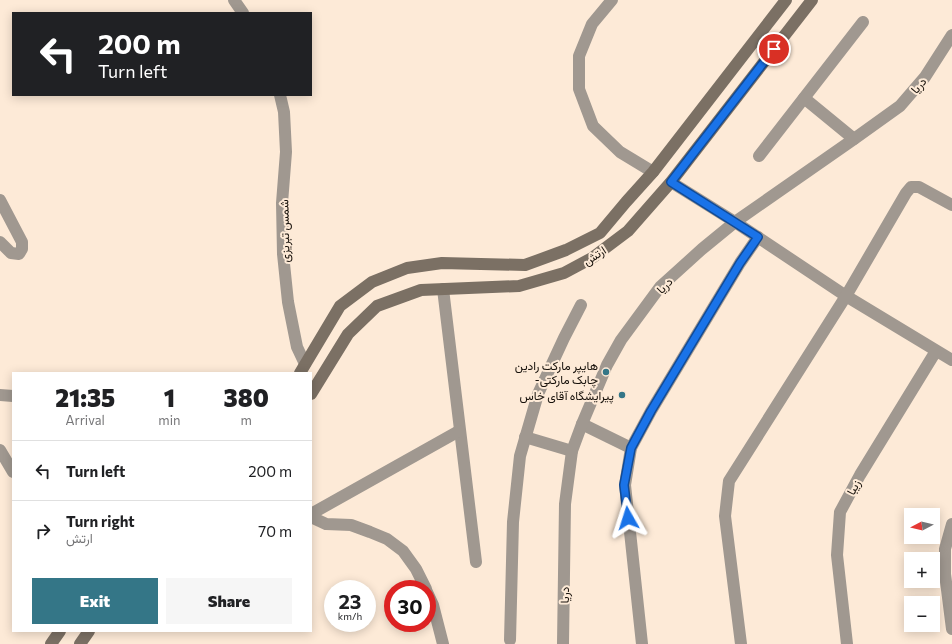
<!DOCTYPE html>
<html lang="en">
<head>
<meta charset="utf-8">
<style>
  :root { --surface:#fff; --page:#f6f6f6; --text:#202124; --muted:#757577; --line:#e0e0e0; --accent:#347687 }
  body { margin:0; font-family:Commissioner,Vazirmatn,sans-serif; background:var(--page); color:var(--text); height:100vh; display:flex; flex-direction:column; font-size:15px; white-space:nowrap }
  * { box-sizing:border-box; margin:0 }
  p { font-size:13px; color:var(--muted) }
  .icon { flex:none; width:22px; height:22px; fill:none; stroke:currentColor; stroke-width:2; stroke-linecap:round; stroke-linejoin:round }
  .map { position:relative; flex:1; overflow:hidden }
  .side { position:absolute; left:12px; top:372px; width:300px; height:260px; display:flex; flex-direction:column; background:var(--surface); border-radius:0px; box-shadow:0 2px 10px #0003 }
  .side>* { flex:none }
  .top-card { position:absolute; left:12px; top:12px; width:300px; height:84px; border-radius:0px; box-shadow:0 2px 10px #0003; background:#202124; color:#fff; overflow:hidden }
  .needle { width:26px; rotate:263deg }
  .fabs { position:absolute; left:904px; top:508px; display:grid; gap:8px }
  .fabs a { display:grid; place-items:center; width:36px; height:36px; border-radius:0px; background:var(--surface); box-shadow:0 2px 10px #0003; font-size:20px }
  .speed { position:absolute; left:324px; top:580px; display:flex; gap:8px; font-size:20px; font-weight:700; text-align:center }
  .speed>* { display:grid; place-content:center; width:52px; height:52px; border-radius:50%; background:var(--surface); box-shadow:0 2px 10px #0003; line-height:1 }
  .speed small { font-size:10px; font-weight:400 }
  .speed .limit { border:6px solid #d22; background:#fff; color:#111 }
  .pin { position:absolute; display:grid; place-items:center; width:34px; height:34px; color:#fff; margin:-17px; border:2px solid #fff; border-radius:50%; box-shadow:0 1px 4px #0007 }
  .me { position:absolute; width:44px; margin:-22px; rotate:354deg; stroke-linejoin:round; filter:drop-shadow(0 0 3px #0008) }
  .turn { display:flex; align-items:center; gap:14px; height:84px; padding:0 20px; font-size:18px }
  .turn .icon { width:52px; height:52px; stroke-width:2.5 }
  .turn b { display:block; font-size:28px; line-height:34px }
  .eta { display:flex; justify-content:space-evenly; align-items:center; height:68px; text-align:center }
  .eta b { font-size:24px; font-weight:800; line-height:28px }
  .button { display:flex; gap:8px; margin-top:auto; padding:8px 20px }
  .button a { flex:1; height:46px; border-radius:0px; background:var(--accent); color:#fff; font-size:16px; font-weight:800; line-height:46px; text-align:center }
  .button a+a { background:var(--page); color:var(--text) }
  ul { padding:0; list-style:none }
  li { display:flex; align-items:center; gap:12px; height:60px; padding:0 20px; border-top:1px solid var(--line) }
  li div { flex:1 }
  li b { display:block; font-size:15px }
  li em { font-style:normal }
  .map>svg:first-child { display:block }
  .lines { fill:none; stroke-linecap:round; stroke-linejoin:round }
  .street { stroke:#a09890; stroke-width:12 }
  .secondary { stroke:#7b7064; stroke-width:12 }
  .route-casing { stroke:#114b97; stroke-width:10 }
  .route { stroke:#1a73e8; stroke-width:7 }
  .poi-dot { fill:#347687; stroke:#fdead7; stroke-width:1.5 }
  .labels { text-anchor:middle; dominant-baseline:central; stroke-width:4; stroke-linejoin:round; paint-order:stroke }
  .street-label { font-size:12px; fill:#16100a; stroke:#fdead7 }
  .poi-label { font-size:12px; fill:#16100a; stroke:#fdead7; text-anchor:end }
</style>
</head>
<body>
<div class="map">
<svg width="952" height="644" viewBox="0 0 952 644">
  <rect width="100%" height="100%" fill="#fdead7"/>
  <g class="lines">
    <g class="street">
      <polyline points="234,0 243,13"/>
      <polyline points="612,0 592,24 579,56 579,89 593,126 620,152 653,172"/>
      <polyline points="280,95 284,112 286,152 282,203 283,254 288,302 297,347 305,364"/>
      <polyline points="804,98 854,139"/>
      <polyline points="759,156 863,22"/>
      <polyline points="671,182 735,222 846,296 952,360"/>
      <polyline points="0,200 22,242 22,249 19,254 11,253 0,242"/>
      <polyline points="443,289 476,562"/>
      <polyline points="0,395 13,396"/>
      <polyline points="582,424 631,448"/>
      <polyline points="525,437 572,451"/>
      <polyline points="0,450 13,472"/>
      <polyline points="311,514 459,431"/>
      <polyline points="311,517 326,524 351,525 370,532 387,539 403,551 416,569 426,589"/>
      <polyline points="952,524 945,549 945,574 952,629"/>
      <polyline points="427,592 433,605 443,644"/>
      <polyline points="510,640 513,522 520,456 538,394 564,338 581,305"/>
      <polyline points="563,644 565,504 572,451 582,424 607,365 621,340 660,287 702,249 735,222 854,139 900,106 925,77 952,35"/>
      <polyline points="642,644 625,485 631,448 651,411 740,263 758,237"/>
      <polyline points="741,644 725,516 729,481 846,296 906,193 911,187 919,187 952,205"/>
      <polyline points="847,644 837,555 840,512 860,475 936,351"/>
    </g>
    <g class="secondary">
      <polyline points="300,373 340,306 372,282 407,268 442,263 525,265 566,250 600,233 626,202 653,172 786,0"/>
      <polyline points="311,394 348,334 377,306 421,290 519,286 564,273 592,258 628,231 671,182 812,0"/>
      <polyline points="51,644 60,631"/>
      <polyline points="80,644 89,631"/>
    </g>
  </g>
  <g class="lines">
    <g class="route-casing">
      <polyline id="route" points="628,518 624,485 631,448 651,411 740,263 758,237 671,182 774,49"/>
    </g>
    <use href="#route" class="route"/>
  </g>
  <g class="poi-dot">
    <circle cx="606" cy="372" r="4"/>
    <circle cx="622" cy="395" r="4"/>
  </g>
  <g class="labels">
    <g class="street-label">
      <text transform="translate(918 85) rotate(-50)">دریا</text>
      <text transform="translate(284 231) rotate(-91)">شمس تبریزی</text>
      <text transform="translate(594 255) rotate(-33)">ارتش</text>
      <text transform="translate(664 285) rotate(-46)">دریا</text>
      <text transform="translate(853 487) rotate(-62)">زیبا</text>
      <text transform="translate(564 595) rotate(-89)">دریا</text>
    </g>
    <g class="poi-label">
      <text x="598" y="365">هایپر مارکت رادین<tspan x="598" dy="14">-چابک مارکتی</tspan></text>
      <text x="614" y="395">پیرایشگاه آقای خاس</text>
    </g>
  </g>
</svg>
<div class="fabs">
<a><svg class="needle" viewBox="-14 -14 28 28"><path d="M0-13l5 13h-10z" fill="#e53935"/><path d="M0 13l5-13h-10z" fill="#757577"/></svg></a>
<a>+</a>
<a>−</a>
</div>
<div class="speed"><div>23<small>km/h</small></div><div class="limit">30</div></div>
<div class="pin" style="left:774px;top:49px;background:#d93025"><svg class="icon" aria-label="arrive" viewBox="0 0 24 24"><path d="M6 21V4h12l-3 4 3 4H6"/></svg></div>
<svg class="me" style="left:628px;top:518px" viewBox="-20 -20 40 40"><path d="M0-17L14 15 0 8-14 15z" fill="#1a73e8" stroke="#fff" stroke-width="4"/></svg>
<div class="top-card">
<div class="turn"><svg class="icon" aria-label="left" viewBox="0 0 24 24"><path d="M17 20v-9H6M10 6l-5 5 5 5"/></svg><div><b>200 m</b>Turn left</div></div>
</div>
<section class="side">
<div class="eta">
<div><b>21:35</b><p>Arrival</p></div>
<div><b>1</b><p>min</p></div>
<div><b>380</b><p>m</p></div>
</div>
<ul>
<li><svg class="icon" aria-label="left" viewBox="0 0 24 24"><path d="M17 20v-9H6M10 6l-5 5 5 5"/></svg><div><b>Turn left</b></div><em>200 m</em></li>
<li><svg class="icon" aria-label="right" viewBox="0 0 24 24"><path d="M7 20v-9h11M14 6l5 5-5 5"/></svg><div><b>Turn right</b><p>ارتش</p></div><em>70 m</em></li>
</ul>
<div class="button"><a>Exit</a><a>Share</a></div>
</section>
</div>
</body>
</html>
